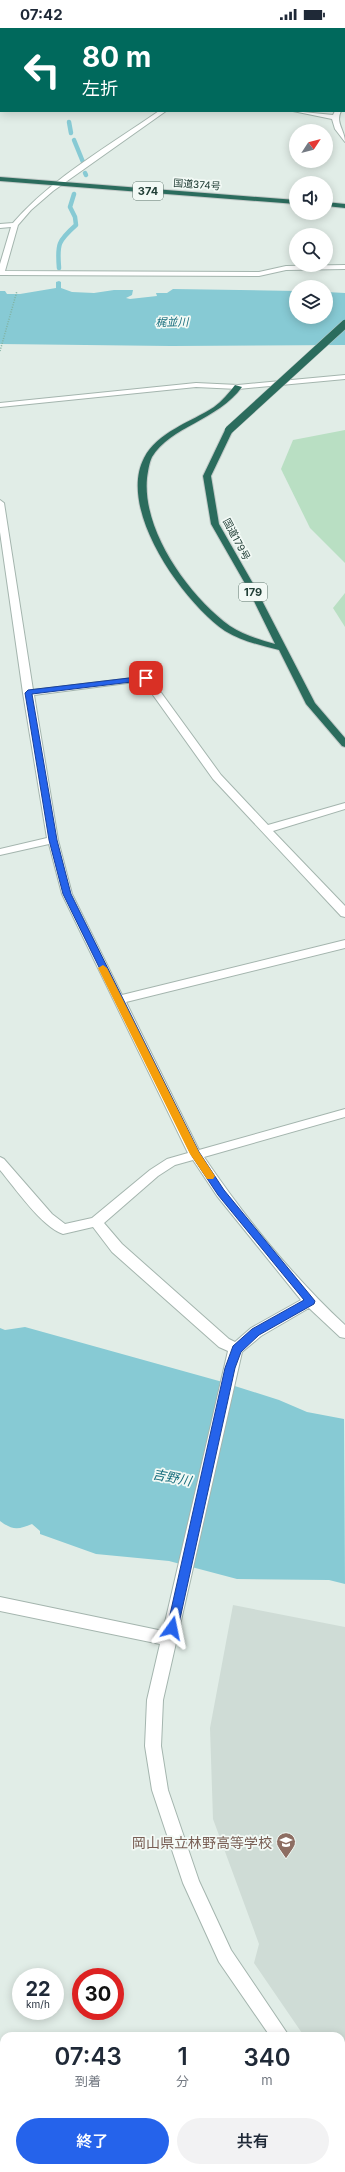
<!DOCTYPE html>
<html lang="ja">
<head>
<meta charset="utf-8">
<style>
  :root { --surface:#fff; --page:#f2f2f3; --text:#1f2937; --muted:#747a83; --accent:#2563eb }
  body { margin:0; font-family:Inter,"Noto Sans JP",sans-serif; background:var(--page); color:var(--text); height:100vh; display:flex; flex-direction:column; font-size:15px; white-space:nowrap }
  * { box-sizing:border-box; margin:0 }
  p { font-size:13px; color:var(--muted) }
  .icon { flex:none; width:22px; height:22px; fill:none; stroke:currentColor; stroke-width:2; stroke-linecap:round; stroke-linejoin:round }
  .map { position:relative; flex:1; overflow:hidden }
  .details { position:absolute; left:0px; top:2004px; width:345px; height:140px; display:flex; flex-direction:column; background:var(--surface); border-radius:12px 12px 0 0; box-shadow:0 2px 10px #0003 }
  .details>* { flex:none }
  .top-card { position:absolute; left:0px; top:0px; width:345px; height:84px; box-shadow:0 2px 10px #0003; background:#00695c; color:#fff; overflow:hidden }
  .needle { width:26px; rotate:54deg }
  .controls { position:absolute; left:289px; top:96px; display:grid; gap:8px }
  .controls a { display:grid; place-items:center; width:44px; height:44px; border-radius:50%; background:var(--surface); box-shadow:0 2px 10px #0003; font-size:20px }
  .speed { position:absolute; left:12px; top:1940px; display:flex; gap:8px; font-size:20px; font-weight:700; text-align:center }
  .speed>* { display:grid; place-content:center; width:52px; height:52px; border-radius:50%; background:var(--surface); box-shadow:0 2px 10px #0003; line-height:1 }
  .speed small { font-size:10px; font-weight:400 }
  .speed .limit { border:6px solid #d22; background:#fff; color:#111 }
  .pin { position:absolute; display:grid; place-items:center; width:34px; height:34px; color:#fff; margin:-17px; border-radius:8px; box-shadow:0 2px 6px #0006 }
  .me { position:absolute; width:44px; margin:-22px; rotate:12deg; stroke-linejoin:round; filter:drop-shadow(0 0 3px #0008) }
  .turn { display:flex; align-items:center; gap:14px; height:84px; padding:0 16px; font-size:18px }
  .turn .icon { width:52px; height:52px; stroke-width:2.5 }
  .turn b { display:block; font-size:28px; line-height:34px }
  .eta { display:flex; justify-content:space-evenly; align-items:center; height:68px; text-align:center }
  .eta b { font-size:24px; font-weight:600; line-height:28px }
  .action { display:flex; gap:8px; margin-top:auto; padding:8px 16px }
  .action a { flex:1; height:46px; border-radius:24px; background:var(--accent); color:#fff; font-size:16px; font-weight:600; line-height:46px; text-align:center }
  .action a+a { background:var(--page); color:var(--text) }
  .status { display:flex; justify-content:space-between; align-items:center; height:28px; padding:0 20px; background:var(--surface); direction:ltr }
  .status svg { height:11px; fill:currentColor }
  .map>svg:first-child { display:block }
  .built { fill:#cfdcd6 }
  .green { fill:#b9dfc3 }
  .water { fill:#87cad4 }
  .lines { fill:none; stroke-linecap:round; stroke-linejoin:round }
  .stream { stroke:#87cad4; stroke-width:4.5 }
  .street-casing { stroke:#a4b5ae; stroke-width:2 }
  .secondary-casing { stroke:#9fb9af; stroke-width:2 }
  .highway-casing { stroke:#c1c9c7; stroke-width:2 }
  .path { stroke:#80b2a1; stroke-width:1.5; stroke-dasharray:1 1.5; stroke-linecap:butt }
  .street { fill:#fff; fill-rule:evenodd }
  .secondary { fill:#fff; fill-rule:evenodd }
  .highway { fill:#2b6c5d; fill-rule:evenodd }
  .highway-bridge-casing { stroke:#c1c9c7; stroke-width:9; stroke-linecap:butt }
  .highway-bridge { stroke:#2b6c5d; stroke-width:8 }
  .route { fill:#2563eb; stroke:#184099 }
  .slow { fill:#f59e0b }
  .labels { text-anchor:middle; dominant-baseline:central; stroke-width:3.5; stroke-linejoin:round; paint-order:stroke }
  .far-street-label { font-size:10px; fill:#213e36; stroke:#f2f9f5 }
  .shield { fill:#f2f9f5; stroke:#60766f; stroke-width:1 }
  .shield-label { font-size:11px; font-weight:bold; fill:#213e36 }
  .far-water-label { font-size:11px; font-style:italic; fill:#186e7d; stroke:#f2f9f5 }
  .water-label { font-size:13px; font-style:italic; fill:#186e7d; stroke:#f2f9f5 }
  .near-education-label { font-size:14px; fill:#785e54; stroke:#f2f9f5; text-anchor:end }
</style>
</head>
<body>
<div class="status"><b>07:42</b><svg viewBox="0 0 49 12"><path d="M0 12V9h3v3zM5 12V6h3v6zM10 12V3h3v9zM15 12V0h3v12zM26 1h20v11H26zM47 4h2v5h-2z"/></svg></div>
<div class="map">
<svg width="345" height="2144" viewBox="0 0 345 2144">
  <rect width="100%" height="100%" fill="#e1ede7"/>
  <polygon class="built" points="233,1577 345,1599 345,2066 341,2060 341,2008 304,2008 254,1935 259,1916 213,1791 210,1700"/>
  <g class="green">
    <polygon points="345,402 345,535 310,500 281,441 293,412"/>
    <polygon points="345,565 345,599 333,580"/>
  </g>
  <g class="water">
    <polygon points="59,253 61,254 61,260 72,264 94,265 114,262 133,262 132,267 126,270 130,271 157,268 156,265 167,265 173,261 296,263 296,289 326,289 326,264 345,265 345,317 171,318 0,316 0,263 5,263 7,266 20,266 56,260 56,254"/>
    <path d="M25,1299l194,54 60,19 28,12 37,7 1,165 -16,-4 -92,-1 -68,-18 -73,-7 -56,-20v-3l-8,-7c-14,6 -20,6 -32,-3v-193l5,2z"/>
  </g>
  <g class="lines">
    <g class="stream">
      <polyline points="69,94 71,105"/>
      <polyline points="74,112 83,134"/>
      <polyline points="85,145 86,147"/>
      <path d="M59,240c-2,-24 -1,-27 17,-43l-1,-8 -5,-10 4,-13"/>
    </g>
    <g class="street-casing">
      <g id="street">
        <polygon points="56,0 62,0 63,1 57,1"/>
        <rect x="265" y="0" width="6" height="1"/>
        <polygon points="1,1 1,6 0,7 0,2"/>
        <path d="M159,83h7l-113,80 -22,19 -13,15 -13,46 254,1 27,-6 59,-1v4l-59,1 -27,6 -259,-1v-11l11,-37 -11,1v-4l13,-1c39,-45 97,-78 146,-112z"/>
        <path d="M293,83l40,4 2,-4h6c-6,12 4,19 4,31l-10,-13 -3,-10z"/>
        <polygon points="345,347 345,351 238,361 196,359 0,379 0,375 196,355 238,357"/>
        <path d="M0,472l4,3 29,187 116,-14 72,99 47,50 77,-22v6l-72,22 72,75v11l-4,-1 -128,-137 -70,-98 -109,14 24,145 14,54 50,101 223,-55v8l-219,54 73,148 146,-41v8l-141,40c39,58 90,121 141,168v13l-5,-1 -31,-29 -48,28 -19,16 -79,348 -2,46 7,44 31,91 32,69 58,86h-19l-51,-74 -36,-79 -31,-93 -7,-44 2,-46 13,-56 -160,-33v-14l163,34 65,-280 -9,-4 -107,-95 -19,-25 -30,7c-21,-7 -48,-46 -63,-64v-13l4,2 48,55 13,10 27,-6 58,-48 17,-11 21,-6 -126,-259 -13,-50 -49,11v-6l47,-11 -24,-145 -23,-161zM193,1132l24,36 84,104 -50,28 -16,14 -6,-3 -107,-95 -18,-21 54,-47 17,-11z"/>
        <polygon points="341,2089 345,2091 345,2113 341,2111"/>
      </g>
    </g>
    <g class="secondary-casing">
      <g id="secondary">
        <rect x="92" y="0" width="6" height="1"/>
        <polygon points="0,46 1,46 0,51"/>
      </g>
    </g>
    <g class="highway-casing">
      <g id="highway">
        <polygon points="0,149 296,172 296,176 0,153"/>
        <polygon points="326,174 345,176 345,180 326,178"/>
        <path d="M235,357l7,2c-24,33 -72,40 -90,70 -3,6 -4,15 -5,21 -5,53 42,118 83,148 14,9 30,14 45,18l-28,-57 -36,-63 -8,-48 22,-46 7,-2 1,2 -22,46 8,48 36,63 60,116 30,35v9l-3,-1 -36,-42 -27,-54c-19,-5 -38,-9 -54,-19 -42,-29 -108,-121 -81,-173 13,-26 47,-36 70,-51 8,-6 15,-14 21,-22z"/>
      </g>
    </g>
    <polyline class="path" points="0,323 17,263"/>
    <use href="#street" class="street"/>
    <use href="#secondary" class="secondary"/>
    <use href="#highway" class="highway"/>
    <g class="highway-bridge-casing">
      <polyline id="highway-bridge" points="229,402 345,296"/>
    </g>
    <use href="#highway-bridge" class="highway-bridge"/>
  </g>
  <polygon class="route" points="146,648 149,650 148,652 32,666 57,812 71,866 199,1124 224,1162 315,1273 314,1276 259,1307 241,1324 235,1340 178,1600 177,1603 172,1605 168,1603 167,1600 225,1340 233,1318 252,1301 304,1272 218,1167 192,1128 63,866 49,812 25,665 28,662"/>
  <polygon class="slow" points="103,937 107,940 199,1124 215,1148 213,1151 207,1151 190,1126 98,940"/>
  <defs>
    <g id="school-pin" transform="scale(1)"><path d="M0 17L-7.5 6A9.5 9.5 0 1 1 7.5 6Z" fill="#8d6e63" stroke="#f2f9f5"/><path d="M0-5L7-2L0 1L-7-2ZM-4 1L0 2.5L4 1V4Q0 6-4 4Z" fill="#fff"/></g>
  </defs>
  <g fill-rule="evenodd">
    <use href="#school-pin" x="286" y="1814"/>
  </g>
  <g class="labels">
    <g class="far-street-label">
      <text transform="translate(197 156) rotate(4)">国道374号</text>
      <text transform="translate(237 511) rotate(62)">国道179号</text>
    </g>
    <g class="shield">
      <rect x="133" y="154" width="30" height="18" rx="3"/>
      <rect x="239" y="555" width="28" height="18" rx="3"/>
    </g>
    <g class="shield-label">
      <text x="148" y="163">374</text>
      <text x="253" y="564">179</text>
    </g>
    <g class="far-water-label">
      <text transform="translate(172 294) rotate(-1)">梶並川</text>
    </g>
    <g class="water-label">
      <text transform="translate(172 1449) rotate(11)">吉野川</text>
    </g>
    <g class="near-education-label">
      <text x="272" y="1814">岡山県立林野高等学校</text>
    </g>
  </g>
</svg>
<div class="controls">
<a><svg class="needle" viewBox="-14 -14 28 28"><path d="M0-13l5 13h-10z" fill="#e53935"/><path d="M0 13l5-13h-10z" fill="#747a83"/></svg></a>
<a><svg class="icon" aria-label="sound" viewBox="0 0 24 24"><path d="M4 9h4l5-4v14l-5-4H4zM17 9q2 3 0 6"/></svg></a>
<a><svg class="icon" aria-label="search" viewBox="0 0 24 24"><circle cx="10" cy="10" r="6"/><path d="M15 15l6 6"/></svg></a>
<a><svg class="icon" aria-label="layers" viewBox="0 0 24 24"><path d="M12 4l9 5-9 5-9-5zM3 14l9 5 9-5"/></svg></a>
</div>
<div class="speed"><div>22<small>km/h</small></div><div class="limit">30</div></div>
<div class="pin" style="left:146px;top:650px;background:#d93025"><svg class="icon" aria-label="arrive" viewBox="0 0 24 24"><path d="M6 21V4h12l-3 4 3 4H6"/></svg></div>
<svg class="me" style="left:172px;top:1600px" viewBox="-20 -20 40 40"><path d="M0-17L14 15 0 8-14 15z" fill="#2563eb" stroke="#fff" stroke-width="4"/></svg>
<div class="top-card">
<div class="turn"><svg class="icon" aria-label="left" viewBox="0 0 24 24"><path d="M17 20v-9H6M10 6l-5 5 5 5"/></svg><div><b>80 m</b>左折</div></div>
</div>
<section class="details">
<div class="eta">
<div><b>07:43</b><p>到着</p></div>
<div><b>1</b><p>分</p></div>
<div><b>340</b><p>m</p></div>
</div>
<div class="action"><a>終了</a><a>共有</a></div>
</section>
</div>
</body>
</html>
